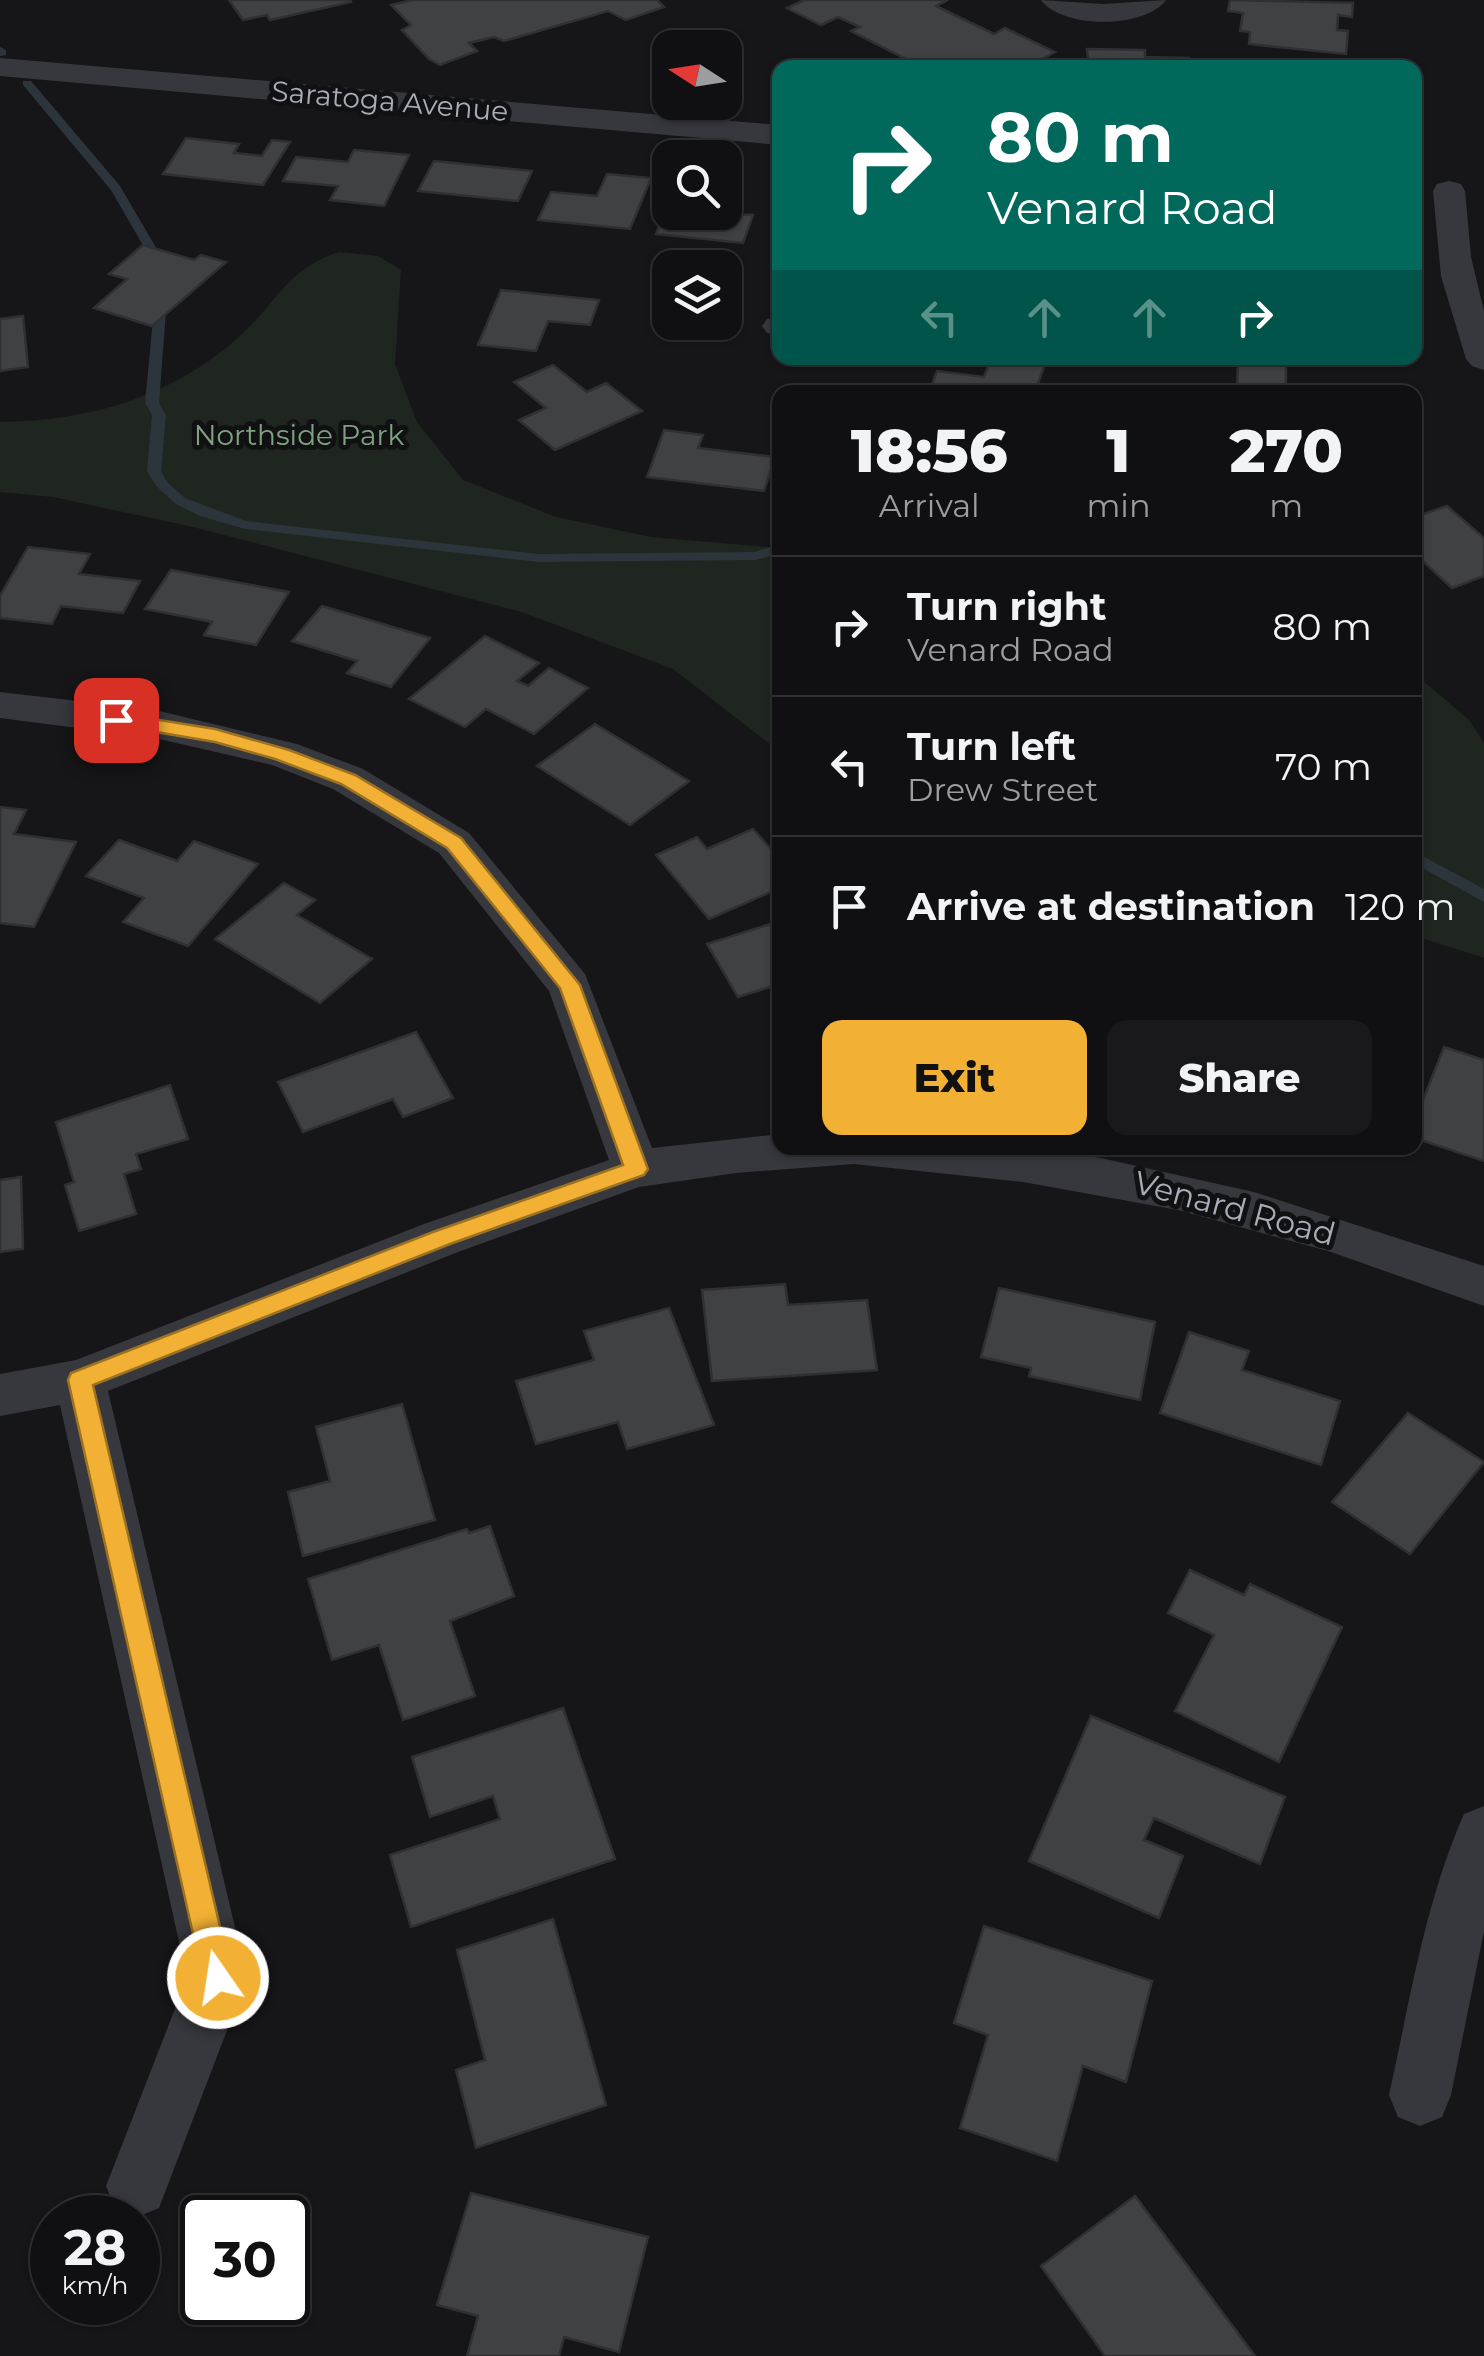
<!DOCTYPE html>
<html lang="en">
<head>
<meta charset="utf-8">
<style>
  :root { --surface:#101012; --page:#19191b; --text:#f1f3f6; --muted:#9c9d9f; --line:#303032; --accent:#f2b134 }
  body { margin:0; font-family:Montserrat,sans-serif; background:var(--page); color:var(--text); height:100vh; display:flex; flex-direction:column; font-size:38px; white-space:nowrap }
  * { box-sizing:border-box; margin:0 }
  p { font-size:32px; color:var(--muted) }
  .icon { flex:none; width:55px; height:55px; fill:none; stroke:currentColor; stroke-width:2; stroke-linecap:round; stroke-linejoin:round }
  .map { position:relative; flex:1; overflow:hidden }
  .sheet { position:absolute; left:772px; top:385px; width:650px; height:770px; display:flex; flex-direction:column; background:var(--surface); border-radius:20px; box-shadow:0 2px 8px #0004,0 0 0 2px var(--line) }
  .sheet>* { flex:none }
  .banner { position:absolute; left:772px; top:60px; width:650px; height:305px; border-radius:20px; box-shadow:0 2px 8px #0004,0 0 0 2px var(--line); background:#00695c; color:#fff; overflow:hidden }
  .needle { width:65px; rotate:282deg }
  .buttons { position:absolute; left:652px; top:30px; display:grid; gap:20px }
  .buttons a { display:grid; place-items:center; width:90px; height:90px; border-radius:20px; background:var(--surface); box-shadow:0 2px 8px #0004,0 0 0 2px var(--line); font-size:50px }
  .speed { position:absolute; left:30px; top:2195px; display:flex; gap:20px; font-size:50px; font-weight:700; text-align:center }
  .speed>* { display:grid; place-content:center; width:130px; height:130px; border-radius:50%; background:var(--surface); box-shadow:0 2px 8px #0004,0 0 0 2px var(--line); line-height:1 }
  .speed small { font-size:25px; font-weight:400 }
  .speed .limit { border:5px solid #111; border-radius:15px; background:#fff; color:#111 }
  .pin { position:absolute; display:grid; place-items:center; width:85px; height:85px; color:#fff; margin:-42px; border-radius:20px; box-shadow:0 5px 15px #0006 }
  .me { position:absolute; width:110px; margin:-55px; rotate:347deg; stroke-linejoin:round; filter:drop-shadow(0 0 8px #0008) }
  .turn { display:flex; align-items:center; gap:35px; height:210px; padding:0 50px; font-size:45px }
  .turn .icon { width:130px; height:130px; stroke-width:2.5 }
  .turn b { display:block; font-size:70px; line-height:85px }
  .lanes { display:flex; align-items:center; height:95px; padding:0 50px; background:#0003; justify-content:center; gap:50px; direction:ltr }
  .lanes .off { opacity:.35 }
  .eta { display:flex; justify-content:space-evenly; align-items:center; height:170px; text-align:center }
  .eta b { font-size:60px; font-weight:800; line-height:70px }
  .action { display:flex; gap:20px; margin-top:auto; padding:20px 50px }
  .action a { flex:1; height:115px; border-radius:20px; background:var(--accent); color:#111; font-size:40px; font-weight:800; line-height:115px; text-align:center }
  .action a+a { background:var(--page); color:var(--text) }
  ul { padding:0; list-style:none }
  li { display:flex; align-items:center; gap:30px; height:140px; padding:0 50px; border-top:2px solid var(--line) }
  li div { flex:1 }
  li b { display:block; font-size:38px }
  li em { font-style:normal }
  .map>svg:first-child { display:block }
  .green { fill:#1e261f }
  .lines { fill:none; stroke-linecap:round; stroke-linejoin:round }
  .stream { fill:#2c353c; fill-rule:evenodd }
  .building { fill:#404145; stroke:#303034; stroke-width:2.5 }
  .minor { fill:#37383d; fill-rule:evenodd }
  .route { fill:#f2b134; stroke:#9d7322; stroke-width:2.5 }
  .labels { text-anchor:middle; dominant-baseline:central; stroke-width:10; stroke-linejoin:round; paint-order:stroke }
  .far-street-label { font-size:28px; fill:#a8adb8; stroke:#111113 }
  .far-park-label { font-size:28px; fill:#7fa381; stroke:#111113 }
  .street-label { font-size:32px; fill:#a8adb8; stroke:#111113 }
</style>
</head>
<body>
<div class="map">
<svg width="1484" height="2356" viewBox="0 0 1484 2356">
  <rect width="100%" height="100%" fill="#161618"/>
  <g class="green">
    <path d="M339,252l39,4 23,14 -6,94 22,58 46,58 93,37 95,20 129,11v204l-107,-83 -151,-57 -329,-85 -140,-30 -53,-5v-70c90,-1 173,-25 241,-87 36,-33 47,-67 98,-83z"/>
    <polygon points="1415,674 1469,720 1484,743 1484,958 1415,936"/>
  </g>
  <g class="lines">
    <g class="stream">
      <polygon points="0,47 6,50 6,55 0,56"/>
      <polygon points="23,81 31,81 120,186 165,263 163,266 155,266 111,190 23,85"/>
      <polygon points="161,294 167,298 159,403 166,415 161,471 167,482 185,498 246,521 539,554 755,552 780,544 780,553 756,560 539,562 245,529 200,516 176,504 156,486 147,471 152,415 145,403 155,298"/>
      <polygon points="1415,852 1484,889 1484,902 1415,864"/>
    </g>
  </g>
  <g class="building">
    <polygon points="229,0 350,0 351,2 270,20 267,15 243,20"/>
    <polygon points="413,0 657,0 664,7 626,20 608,11 504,41 494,37 469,43 477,51 440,65 429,59 402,30 411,25 391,5"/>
    <polygon points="804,0 948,0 936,6 994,34 1005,28 1055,52 1025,68 934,68 922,61 916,64 851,31 860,27 838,17 821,25 787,8"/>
    <polygon points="1230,0 1353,3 1352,17 1338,15 1337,30 1348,31 1346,54 1249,44 1250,32 1240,31 1243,13 1228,11"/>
    <polygon points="1087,49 1145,50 1145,57 1189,58 1190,63 1216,63 1216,68 1089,68"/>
    <polygon points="186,138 239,144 234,153 262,156 272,140 290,142 263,185 163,174"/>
    <polygon points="354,150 409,155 384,206 330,200 338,186 283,181 296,157 348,162"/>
    <polygon points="434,161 532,171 518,201 418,191"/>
    <polygon points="607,174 651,178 630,229 538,220 551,192 597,196"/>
    <polygon points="670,199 670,212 753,215 743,243 656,234"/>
    <polygon points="143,245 194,260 201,255 226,262 152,326 94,308 127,279 109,274"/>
    <polygon points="501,290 599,300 590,325 548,321 536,351 478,345"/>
    <polygon points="23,316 28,367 0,371 0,319"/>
    <polygon points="991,358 1047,358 1035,392 929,392 937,371 984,377"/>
    <polygon points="1238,359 1286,363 1286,392 1210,392 1237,392"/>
    <polygon points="553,365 587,392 606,383 642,411 555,450 519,420 546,408 514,382"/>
    <polygon points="664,430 703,435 698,448 775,457 764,491 647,477"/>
    <polygon points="1447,506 1484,538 1484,576 1452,588 1415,554 1415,517"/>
    <polygon points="28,547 90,554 79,574 140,581 123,613 61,606 52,624 0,618 0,596"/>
    <polygon points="171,570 289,592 256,645 204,635 212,622 145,609"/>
    <polygon points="322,606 430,638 391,687 347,673 357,661 292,641"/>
    <polygon points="485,636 539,663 517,681 528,686 549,668 588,688 534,734 486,709 465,727 409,699"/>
    <polygon points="595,724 689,781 630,825 537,766"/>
    <polygon points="0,807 26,810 14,834 76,842 34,927 0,923"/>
    <polygon points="753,829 780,859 780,888 709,919 656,855 697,837 707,849"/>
    <polygon points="119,840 177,861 194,841 258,864 188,946 123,922 144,898 86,876"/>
    <polygon points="284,883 315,900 297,915 372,959 320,1003 215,939"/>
    <polygon points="780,921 780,1005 770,987 738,997 707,944"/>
    <polygon points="416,1032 453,1098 403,1117 393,1099 303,1132 278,1082"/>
    <polygon points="1444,1047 1484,1060 1484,1161 1415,1138 1415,1120"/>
    <polygon points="170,1085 188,1139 136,1154 141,1169 124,1174 136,1214 79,1231 65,1185 74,1182 56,1122"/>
    <polygon points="21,1177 23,1249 0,1252 0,1180"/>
    <polygon points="785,1284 788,1305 867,1300 877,1370 712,1381 702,1290"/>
    <polygon points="999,1288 1155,1322 1140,1400 1029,1376 1031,1368 981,1357"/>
    <polygon points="669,1308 714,1425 627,1449 618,1422 536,1444 516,1381 594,1360 584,1331"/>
    <polygon points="1189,1332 1249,1351 1242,1370 1340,1401 1321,1465 1160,1413"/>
    <polygon points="402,1404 435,1520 303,1556 288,1492 330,1481 316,1427"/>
    <polygon points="1408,1413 1484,1462 1410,1554 1332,1502"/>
    <polygon points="490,1526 514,1596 450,1621 475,1696 403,1720 379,1645 332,1660 308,1579 467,1529 469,1533"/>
    <polygon points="1190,1570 1244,1595 1250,1584 1342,1627 1279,1762 1175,1711 1214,1635 1168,1613"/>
    <polygon points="563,1708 615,1859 411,1927 390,1855 500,1819 493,1796 430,1817 412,1757"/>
    <polygon points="1091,1716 1285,1797 1260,1864 1154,1818 1144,1840 1183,1856 1159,1918 1029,1861"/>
    <polygon points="553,1919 606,2105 476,2148 456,2070 485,2060 457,1950"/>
    <polygon points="984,1926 1152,1981 1126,2082 1083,2066 1057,2161 960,2128 988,2035 954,2023"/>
    <polygon points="471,2193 648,2237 619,2352 564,2337 559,2356 467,2356 478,2316 437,2305"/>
    <polygon points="1135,2196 1255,2356 1105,2356 1041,2266"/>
  </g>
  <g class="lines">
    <g class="minor">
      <path d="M1041,0l62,4 63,-4c-21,29 -104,29 -125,0z"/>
      <polygon points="0,58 780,125 780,145 0,76"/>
      <polygon points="1449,181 1461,184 1465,191 1471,257 1484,311 1484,370 1472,366 1466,359 1441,276 1433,191 1437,184"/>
      <polygon points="780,316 780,336 767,333 762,326 767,319"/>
      <polygon points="0,692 155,710 297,744 363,769 469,833 585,974 652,1148 780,1134 780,1148 1035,1148 1101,1158 1254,1192 1484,1266 1484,1306 1328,1251 1178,1210 1023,1182 854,1164 736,1173 639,1187 458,1252 108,1391 247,1978 159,2208 137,2217 115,2208 106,2186 187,1978 60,1405 0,1416 0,1374 76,1360 424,1224 609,1160 549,991 439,853 333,789 272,765 155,738 0,718"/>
      <path d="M1484,1806v125l-33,164 -9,22 -22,9 -22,-9 -9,-22c21,-94 36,-193 75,-281z"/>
    </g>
  </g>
  <polygon class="route" points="116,713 215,729 289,750 355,775 461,838 580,985 648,1169 644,1175 450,1244 93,1385 232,1978 228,1988 218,1992 207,1988 203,1978 68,1380 71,1373 433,1232 623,1165 560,988 447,848 341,784 275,759 215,742 109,724 107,720"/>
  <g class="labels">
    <g class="far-street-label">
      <text transform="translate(390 101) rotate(5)">Saratoga Avenue</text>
    </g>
    <g class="far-park-label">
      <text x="299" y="435">Northside Park</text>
    </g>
    <g class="street-label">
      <text transform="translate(1235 1208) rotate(15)">Venard Road</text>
    </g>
  </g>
</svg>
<div class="buttons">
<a><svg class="needle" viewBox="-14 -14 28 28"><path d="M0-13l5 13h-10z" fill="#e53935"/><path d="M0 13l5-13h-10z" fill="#9c9d9f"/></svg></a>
<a><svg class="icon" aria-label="search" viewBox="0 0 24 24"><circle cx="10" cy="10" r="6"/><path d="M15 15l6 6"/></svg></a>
<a><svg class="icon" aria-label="layers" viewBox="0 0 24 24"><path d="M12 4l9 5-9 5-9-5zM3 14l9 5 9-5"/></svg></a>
</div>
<div class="speed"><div>28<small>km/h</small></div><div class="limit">30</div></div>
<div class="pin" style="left:116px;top:720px;background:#d93025"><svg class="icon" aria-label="arrive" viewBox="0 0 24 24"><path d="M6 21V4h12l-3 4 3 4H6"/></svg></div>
<svg class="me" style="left:218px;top:1978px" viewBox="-20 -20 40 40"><circle r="17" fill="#f2b134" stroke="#fff" stroke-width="3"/><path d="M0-11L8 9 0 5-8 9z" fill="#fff"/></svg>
<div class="banner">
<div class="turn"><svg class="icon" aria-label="right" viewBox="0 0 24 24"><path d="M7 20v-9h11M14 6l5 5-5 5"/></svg><div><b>80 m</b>Venard Road</div></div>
<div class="lanes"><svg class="icon off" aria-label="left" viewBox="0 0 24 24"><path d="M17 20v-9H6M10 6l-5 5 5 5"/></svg><svg class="icon off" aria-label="ahead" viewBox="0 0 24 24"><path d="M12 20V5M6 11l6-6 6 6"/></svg><svg class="icon off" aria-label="ahead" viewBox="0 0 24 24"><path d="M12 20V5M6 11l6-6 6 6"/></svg><svg class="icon" aria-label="right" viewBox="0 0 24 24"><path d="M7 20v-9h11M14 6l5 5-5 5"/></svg></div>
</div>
<section class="sheet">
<div class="eta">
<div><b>18:56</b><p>Arrival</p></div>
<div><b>1</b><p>min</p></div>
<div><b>270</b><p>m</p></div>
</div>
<ul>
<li><svg class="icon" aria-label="right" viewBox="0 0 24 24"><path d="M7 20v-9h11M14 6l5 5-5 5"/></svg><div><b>Turn right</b><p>Venard Road</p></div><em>80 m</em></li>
<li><svg class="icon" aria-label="left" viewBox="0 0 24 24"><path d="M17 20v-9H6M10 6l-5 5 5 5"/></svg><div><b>Turn left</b><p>Drew Street</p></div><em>70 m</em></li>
<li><svg class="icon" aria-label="arrive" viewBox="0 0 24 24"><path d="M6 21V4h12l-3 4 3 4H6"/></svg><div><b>Arrive at destination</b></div><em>120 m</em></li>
</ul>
<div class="action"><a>Exit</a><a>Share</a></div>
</section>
</div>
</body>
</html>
